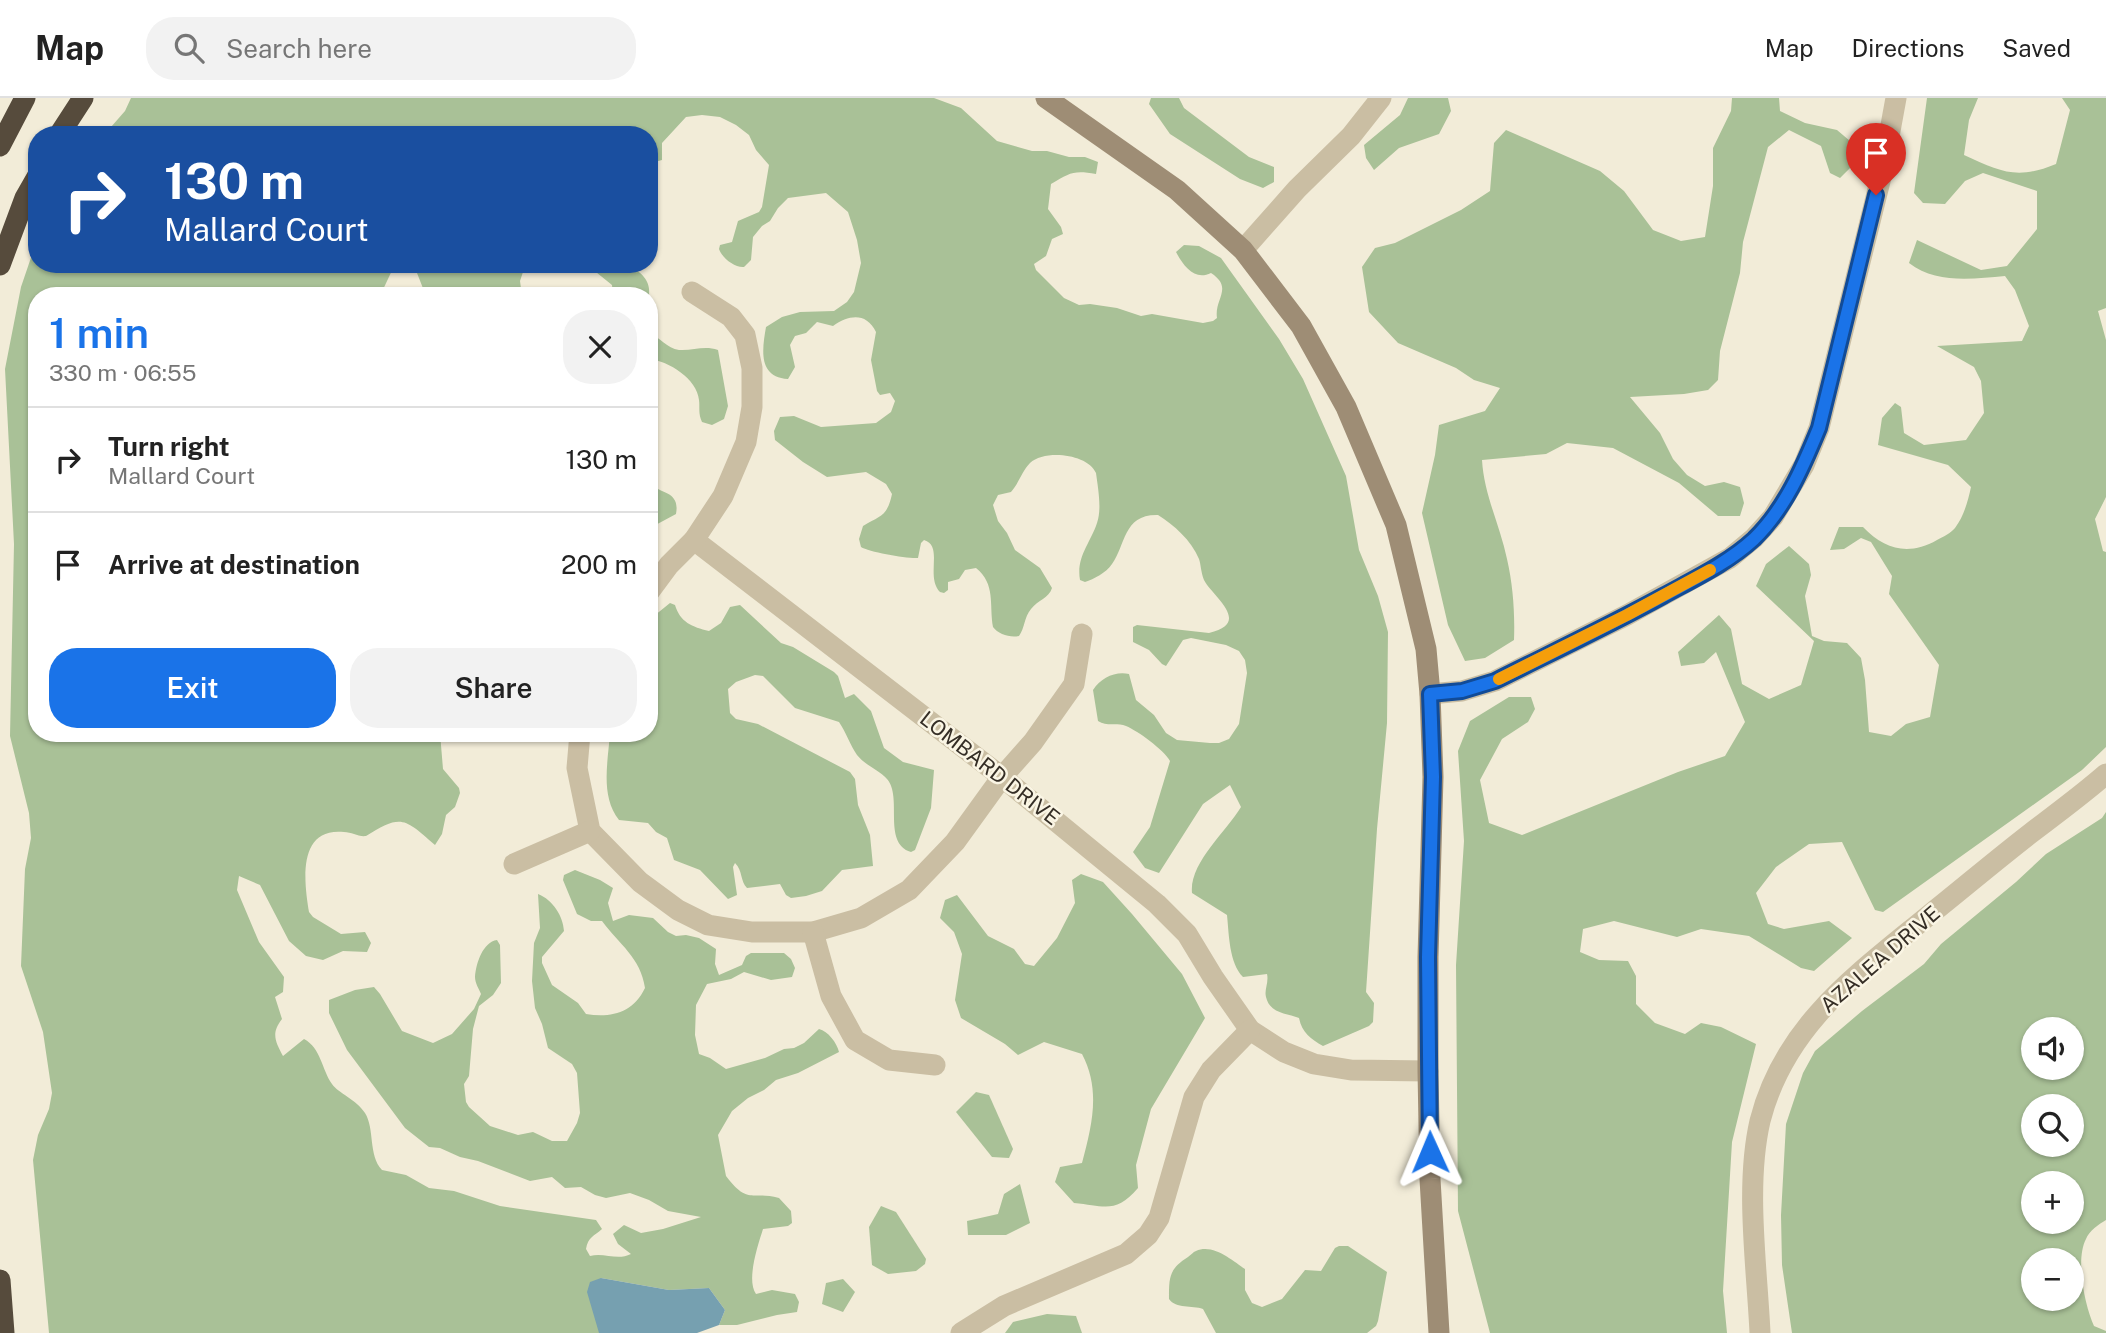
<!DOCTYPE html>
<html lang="en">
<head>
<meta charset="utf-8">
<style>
  :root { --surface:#fff; --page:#f2f2f2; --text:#222; --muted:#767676; --line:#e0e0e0; --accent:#1a73e8 }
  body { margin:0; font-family:"Public Sans",sans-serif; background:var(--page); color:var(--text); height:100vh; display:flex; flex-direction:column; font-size:26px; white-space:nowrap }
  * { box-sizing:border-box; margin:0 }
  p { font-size:23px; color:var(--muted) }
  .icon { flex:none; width:38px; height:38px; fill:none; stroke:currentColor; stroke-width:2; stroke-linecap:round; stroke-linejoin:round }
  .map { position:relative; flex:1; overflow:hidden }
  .sheet { position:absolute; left:28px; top:189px; width:630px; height:455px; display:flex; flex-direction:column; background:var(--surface); border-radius:28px; box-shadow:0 2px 5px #0004 }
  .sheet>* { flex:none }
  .guide { position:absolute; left:28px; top:28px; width:630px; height:147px; border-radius:28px; box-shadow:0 2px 5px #0004; background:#1a4fa0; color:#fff; overflow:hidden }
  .tools { position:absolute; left:2021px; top:919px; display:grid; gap:14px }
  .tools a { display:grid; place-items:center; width:63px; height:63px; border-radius:50%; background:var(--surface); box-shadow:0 2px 5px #0004; font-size:35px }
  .pin { position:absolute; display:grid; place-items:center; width:60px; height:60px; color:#fff; margin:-72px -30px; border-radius:50% 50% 50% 0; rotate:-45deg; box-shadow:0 0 7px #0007 }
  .pin .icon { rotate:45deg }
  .me { position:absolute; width:77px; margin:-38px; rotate:359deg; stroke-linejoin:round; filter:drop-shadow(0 0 5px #0008) }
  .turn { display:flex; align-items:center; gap:24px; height:147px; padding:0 21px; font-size:32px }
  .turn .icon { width:91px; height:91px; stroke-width:2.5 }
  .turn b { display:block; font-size:49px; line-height:60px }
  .round { display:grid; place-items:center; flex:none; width:74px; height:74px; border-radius:28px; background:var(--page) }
  .summary { display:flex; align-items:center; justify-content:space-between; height:119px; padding:0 21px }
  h1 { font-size:42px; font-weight:600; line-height:52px; color:var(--accent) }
  .cta { display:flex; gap:14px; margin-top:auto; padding:14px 21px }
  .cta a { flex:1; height:80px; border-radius:28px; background:var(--accent); color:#fff; font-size:28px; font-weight:600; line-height:80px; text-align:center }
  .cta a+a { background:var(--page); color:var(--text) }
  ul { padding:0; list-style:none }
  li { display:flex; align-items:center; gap:21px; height:105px; padding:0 21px; border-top:2px solid var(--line) }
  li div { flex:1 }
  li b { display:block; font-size:26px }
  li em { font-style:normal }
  header { display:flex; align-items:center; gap:42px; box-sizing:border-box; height:98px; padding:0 35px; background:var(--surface); border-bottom:2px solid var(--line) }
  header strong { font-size:33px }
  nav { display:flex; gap:38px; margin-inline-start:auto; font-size:24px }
  .search { width:490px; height:63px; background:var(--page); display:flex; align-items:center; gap:18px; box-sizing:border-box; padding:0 24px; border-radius:28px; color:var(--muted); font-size:26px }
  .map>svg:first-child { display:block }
  .green { fill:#a9c197; fill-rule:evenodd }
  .water { fill:#76a0b0 }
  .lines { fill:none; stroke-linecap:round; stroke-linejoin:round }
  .street { stroke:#cabea3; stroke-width:21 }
  .secondary { stroke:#9e8d75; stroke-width:21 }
  .highway { stroke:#564b3c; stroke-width:21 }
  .route-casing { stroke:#114b97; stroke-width:18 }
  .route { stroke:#1a73e8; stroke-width:12 }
  .slow { stroke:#f59e0b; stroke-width:12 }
  .labels { text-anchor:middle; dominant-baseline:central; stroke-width:5; stroke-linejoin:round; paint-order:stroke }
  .street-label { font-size:21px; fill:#352e26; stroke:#faf5e4 }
</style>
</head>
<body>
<header>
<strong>Map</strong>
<div class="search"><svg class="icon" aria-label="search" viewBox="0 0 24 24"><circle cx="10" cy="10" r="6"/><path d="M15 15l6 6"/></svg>Search here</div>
<nav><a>Map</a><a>Directions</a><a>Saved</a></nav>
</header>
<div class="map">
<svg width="2106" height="1235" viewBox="0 0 2106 1235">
  <rect width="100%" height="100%" fill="#f2ecd8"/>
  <g class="green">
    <path d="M131,0h803l27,10 36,33 35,10h15l22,6h16l13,5 -2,12c-23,-4 -26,-1 -45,10l-3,25 13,18 2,7 -11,5 -6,17 -12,8 2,6 28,28 15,7 11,-1 27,4 24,8 11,-2 51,9 10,-2 4,-3c-3,-19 17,-30 -6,-45 -16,8 -27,-6 -35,-21l8,-7 15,1 22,12 58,81 24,40 43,97 13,74 19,46 10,36 -1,91 -10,106 -11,163 8,11 -1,19 -4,4 -46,20c-12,-7 -21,-13 -24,-28 -12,-5 -29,-4 -33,-21 -2,-7 3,-15 1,-23l-24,3c-14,-14 -14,-43 -16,-62l-35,-22c-3,-30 34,-61 49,-86l-11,-22 -27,19 -44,69 -14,-5 -12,-16 17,-25 20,-66c-6,-11 -32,-30 -44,-35 -10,-4 -19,1 -28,-5l-5,-31c8,-12 22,-19 36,-16l7,26 18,15 12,18 11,7 33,3h9l10,-4 10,-15 8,-51 -2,-13 -6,-9 -13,-6 -35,-7 -8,2 -17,26 -4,-2 -13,-14 -16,-8v-15l4,-2 72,8c44,-10 3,-37 -5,-53 -3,-7 -3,-15 -5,-21 -8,-19 -25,-34 -41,-44 -35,-1 -32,30 -46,49 -6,9 -18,15 -27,18l-5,-2c-4,-23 10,-36 17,-57 5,-14 1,-35 -1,-50 -8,-19 -51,-24 -66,-10 -8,8 -11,20 -19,29l-13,3 -5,10 5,16 9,12 8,17 25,18 12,20c-3,10 -14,12 -21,21 -7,8 -6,19 -12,27 -9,2 -21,-2 -26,-9 -4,-22 3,-43 -17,-59l-11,2 -6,9 -11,3v8l-4,3 -4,-1c-15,-16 4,-46 -16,-52l-3,3 -3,15c-10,1 -49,-6 -57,-11l-2,-8 4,-13c18,-11 24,-9 29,-32l-6,-10 -20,-12 -39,5 -24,-15 -28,-22 -1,-9 6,-14 14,-1 27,11 55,-4 15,-11 4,-11 -5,-8 -10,2 -3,-4 -6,-31 5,-28c-10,-20 -27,-17 -43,-6l-16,-4 -11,11 -11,3 -5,9 5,22 -7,12c-30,-2 -26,-29 -22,-52l16,-10 18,-5 34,-1 13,-9 7,-10 7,-29 -4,-23 -9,-28 -22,-19 -38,5 -10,10 -8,13 -8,5 -9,11 -2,23 -7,7c-9,1 -22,-9 -25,-18l1,-4 12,-3 6,-21 21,-9 3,-5 7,-42 -13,-15 -7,-15 -13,-10 -16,-8 -18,-2 -16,2 -24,26v17l-11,3h-2v-28h-545l21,-24z"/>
    <polygon points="1151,0 1179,0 1184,10 1249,59 1274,69 1274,84 1263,90 1240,81 1170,36 1149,6"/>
    <polygon points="1408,0 1448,0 1451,13 1439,36 1399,50 1374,72 1366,60 1364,47 1400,17"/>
    <path d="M1732,0h47l1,13 25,12 32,7 13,11 5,22 -15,15 -10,-5 -9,-27 -32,-16 -21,17 -25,95 -3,31 -20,78 -2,29 -10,10 -24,4 -54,3 30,36 13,26 14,16 18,11 19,-4 16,5 4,16 -4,13h-22l-39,-33 -66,-35 -46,-5 -21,11 -64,6c2,35 18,65 25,99 6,26 8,54 7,81l-29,18 -20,3 -17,-36 -26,-112 13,-58 4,-30 46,-14 15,-23 -26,-8 -18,-12 -58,-25 -29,-31 -7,-45 13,-19 20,-5 66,-33 29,-19 4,-48 12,-13 94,41 24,20 29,39 28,11 24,-4 8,-51v-38l18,-37z"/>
    <path d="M1927,0h51l-9,22 -5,35c37,17 53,25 92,9l14,-54 -8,-12h44v210l-8,3 8,29v157l-11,22 8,32 3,1v195l-24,23 -199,142 -8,-2 -33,-68 -33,2 -33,23 -20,26 12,31 16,5 45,-8 23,17 -38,33 -13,-3 -52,-32 -48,-7 -24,8 -63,-16 -31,8 -3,23 19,8 29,1 8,15v28l19,19 30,11 16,-11 20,4 35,17 -24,98 -9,149 4,42h-237l-32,-122 -2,-246 8,-124 -6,-90 12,-30 39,-24h22l4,12 -7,13 -26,17 -22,41 9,43 33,12 156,-63 47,-16 20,-34 -29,-70 -12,11 -23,3 -3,-14 41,-37 12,14 11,55 27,15 32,-14 13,-44 -58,-55 10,-22 23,-18 20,18 2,11 -6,21 7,40 12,5 23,2 14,15 4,22 4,52 22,4 15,-12 24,-7 9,-52 -50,-71 3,-18 -21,-34 -10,-4 -17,11 -14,1 9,-23h24c22,23 46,29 74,13 6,-3 14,-7 18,-12 9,-12 13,-27 16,-41l-23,-22 -70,-20 4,-27 13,-15 6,4 3,26 20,12 42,-5 18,-27 -3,-32 -7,-14 -37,-21 85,-5 7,-15 -14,-36 -10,-14c-33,3 -69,8 -96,-13l8,-23 64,30 26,-4 30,-37v-38l-54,-18 -18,8 -20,23 -22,-1 -9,-10z"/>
    <path d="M37,142v24h358l-15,32h-343v437h403l3,36 16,19 1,5 -5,14 -9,8 -4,19 -7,11c-30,-26 -33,-32 -69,-9 -8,1 -14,-4 -22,-4 -47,-5 -40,50 -35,80l4,5 28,17 24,-2 6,11 -4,9 -24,-1 -20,9 -17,-4 -17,-15 -29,-56 -21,-9 -2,14 22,52 25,35 -1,15 -8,5 7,22c-11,14 -7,22 1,37l21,-17c17,9 18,31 28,45 6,9 25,16 33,29 10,16 3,42 17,57l24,5 23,13 25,3 46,15 96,14 6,9c-8,7 -14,8 -16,20l4,7c14,-4 27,5 41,-2l-13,-10 -5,-10 11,-9 17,8 22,-4 38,-12 -33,-6 -19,-11 -19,-7 -24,5 -11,-3 -14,-8 -16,1 -13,-11 -22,4 -52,-20 -18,-4 -20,-9 -11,-1 -24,-19 -58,-78 -18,-37v-13l26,-10 19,-3 6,7 22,37 31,12 19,-9 22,-25 7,-15c-2,-5 -6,-11 -6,-17 1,-14 8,-35 22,-37l3,5 1,38 -8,12 -14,11 -6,23 -4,47 -5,8 2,18 3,5 21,19 28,9 15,-3 19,9h15l10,-18 3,-10 -3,-40 -5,-9 -24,-16 -6,-24 -7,-16 -3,-27 2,-38 6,-15 -2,-34c15,6 25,22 26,37l-22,26v6l10,22 26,18 8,11c25,4 47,-1 59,-26 -4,-30 -26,-44 -43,-67h-11l-14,-7 -14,-34 1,-5 11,-5 25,10 13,8 -5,15 5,18 16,-6 24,3 15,14 8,4 10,-1 13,3 17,11 -1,15 4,11 23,-10 4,-9 5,-3h33l7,6 4,9 -3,9 -21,3 -27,-8 -13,7 -24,5 -11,21 -1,30 4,19 11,4 16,11 39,-11 19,-9 10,-1 10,-5 15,-14c9,2 18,14 20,23l-41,21 -22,7 -12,10 -16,8 -16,13 -14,24 8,41c23,30 25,14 53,22l12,13 1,12 -4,3 -25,3c-5,16 -17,51 -7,65l16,-4 23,4 4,8 -2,10 -20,3 -40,10h-18l6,-15 -16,-22 -40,2 -68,-12 -2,55h-550l-16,-173 5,-25 11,-26 3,-16 -9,-61 -22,-66 4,-97 6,-31 -2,-25 -19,-77 4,-192 -9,-175 16,-82z"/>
    <polygon points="410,166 550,166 523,174 520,183 522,198 426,198 417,175"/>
    <path d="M586,166c18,0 25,7 44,2 12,7 21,15 19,30h-36l-1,-11z"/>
    <path d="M649,236c11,2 18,15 30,16 14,1 25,-5 39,0l10,56 -4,13 -12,6 -10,-3c-4,-9 -2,-14 -3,-22 -2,-21 -30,-39 -50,-41z"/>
    <path d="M649,386c14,10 31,8 27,30l-26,14z"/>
    <path d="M670,505l5,2c5,17 17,22 34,26l12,-8 9,-16 10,-2 41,38 12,4 41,25 4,4 7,22 9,-4 17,17 13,37 19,14 31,8 -3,38 -16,42 -4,2c-29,-9 -8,-55 -24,-73 -8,-9 -21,-13 -30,-24 -7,-10 -11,-23 -18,-33l-44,-14 -32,-32 -8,-1 -19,7 -8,7 2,24 6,6 22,5 92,48 5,7 3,26 12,30 3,31 -31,4 -20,21 -16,5 -15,2 -5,-3 -6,-11 -33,4c-7,-7 -4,-17 -12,-25l-2,4 4,28 -9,4 -28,-29 -26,-10 -7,-22 -11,-6 -8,-9 -29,-3c-19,-24 -11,-58 -9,-87h39v-113z"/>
    <path d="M2106,714v408c-7,4 -17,11 -20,19 -11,21 -1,67 8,87l12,5v2h-314l-10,-68 -1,-50 5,-91 17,-51 12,-22 47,-40 62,-47 17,-20 75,-62 30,-28 56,-36zM2034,931h38v39h-38zM2034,1008h38v38h-38zM2034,1085h38v39h-38zM2034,1162h38v38h-38z"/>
    <path d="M1081,776l22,8 29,32 50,60 23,44 -54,91 -15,56 2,23c-22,26 -33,18 -64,15l-19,-21 5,-15 22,-4c10,-38 19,-73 0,-109l-38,-12 -26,13 -13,-11 -44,-26 -6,-18 7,-46 -8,-22 -14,-14 5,-18 12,-5 31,41 26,13 11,15 9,2 23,-28 18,-35 -3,-23z"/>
    <polygon points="976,994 989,997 1013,1051 1009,1060 992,1059 956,1014"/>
    <polygon points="1020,1086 1030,1125 1006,1137 968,1137 967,1123 998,1116 1004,1096"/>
    <polygon points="881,1108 896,1114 926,1161 925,1166 916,1173 888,1176 872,1167 869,1129"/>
    <path d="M1339,1148h9l39,26 -9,49 -2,5 -9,7h-151l-13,-24c-11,-4 -27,0 -34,-10 0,-22 0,-30 19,-42 3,-2 5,-5 8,-6 17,-8 37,10 49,18v21l7,13 10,4 20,-8 23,-29 16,1 14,-23z"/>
    <polygon points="843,1181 855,1194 843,1214 822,1206 826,1185"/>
    <polygon points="1047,1216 1076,1218 1082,1235 1005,1235 1013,1224"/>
  </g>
  <polygon class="water" points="601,1180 669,1192 709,1190 725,1212 719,1227 697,1235 599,1235 587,1194 590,1184"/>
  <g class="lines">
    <g class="street">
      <polyline points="1243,152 1297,91 1351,38 1381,0"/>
      <polyline points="694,442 1002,679 1157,806 1187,836 1213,879 1250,932 1284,954 1314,966 1351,972 1428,973"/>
      <polyline points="649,494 669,467 694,442 723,398 746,344 752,309 752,270 745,237 731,219 692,194"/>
      <polyline points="1430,596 1462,593 1495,583 1627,517 1730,460 1754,440 1773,419 1804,367 1819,330 1883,71 1896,0"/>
      <polyline points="580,635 577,670 590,733 640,784 678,812 708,827 752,834 813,834 861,820 909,792 955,744 1002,679 1033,644 1074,586 1082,536"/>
      <polyline points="514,766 590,733"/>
      <polyline points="813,834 831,898 855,942 889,962 935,967"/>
      <polyline points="961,1235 1004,1208 1126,1156 1148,1137 1159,1120 1194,999 1211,972 1250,932"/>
      <path d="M1760,1235c-3,-66 -15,-147 0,-212 24,-95 96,-146 168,-205 34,-27 68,-56 103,-83 25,-19 51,-38 75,-59"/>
    </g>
    <polyline class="secondary" points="1046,0 1177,92 1243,152 1301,228 1346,309 1396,427 1426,551 1430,596 1433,679 1428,859 1428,973 1430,1081 1439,1235"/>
    <g class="highway">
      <polyline points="59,37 83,0"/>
      <polyline points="0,48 25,0"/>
      <polyline points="0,167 25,100 37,79"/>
      <polyline points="0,1182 4,1235"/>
    </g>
  </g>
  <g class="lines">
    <g class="route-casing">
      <path id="route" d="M1430,1054l-2,-195 5,-180 -3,-83 32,-3 33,-10c56,-28 113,-55 168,-85 31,-17 65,-33 91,-57 31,-30 49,-72 65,-111l57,-233"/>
    </g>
    <use href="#route" class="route"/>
    <polyline class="slow" points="1499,581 1627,517 1710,472"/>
  </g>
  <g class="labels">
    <g class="street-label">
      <text transform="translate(990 670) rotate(38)">LOMBARD DRIVE</text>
      <text transform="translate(1880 861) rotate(-41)">AZALEA DRIVE</text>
    </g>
  </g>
</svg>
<div class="tools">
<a><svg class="icon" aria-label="sound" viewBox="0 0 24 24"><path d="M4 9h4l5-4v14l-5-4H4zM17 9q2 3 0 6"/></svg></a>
<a><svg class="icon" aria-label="search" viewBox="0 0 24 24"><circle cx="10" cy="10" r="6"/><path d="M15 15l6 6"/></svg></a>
<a>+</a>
<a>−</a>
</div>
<div class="pin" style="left:1876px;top:97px;background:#d93025"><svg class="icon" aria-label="arrive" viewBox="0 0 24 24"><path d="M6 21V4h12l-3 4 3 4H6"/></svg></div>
<svg class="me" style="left:1430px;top:1054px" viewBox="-20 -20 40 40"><path d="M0-17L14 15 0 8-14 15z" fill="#1a73e8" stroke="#fff" stroke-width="4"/></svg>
<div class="guide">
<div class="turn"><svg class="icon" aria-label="right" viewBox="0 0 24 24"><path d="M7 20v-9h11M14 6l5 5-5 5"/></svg><div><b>130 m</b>Mallard Court</div></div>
</div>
<section class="sheet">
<div class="summary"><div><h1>1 min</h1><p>330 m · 06:55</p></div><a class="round"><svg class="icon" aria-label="close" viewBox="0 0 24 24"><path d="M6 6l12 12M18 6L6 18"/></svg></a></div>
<ul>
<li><svg class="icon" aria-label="right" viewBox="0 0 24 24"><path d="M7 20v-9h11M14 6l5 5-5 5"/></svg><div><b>Turn right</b><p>Mallard Court</p></div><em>130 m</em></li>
<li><svg class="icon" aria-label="arrive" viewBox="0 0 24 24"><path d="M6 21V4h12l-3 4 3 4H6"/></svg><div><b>Arrive at destination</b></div><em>200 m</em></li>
</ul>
<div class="cta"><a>Exit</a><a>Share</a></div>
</section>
</div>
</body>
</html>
